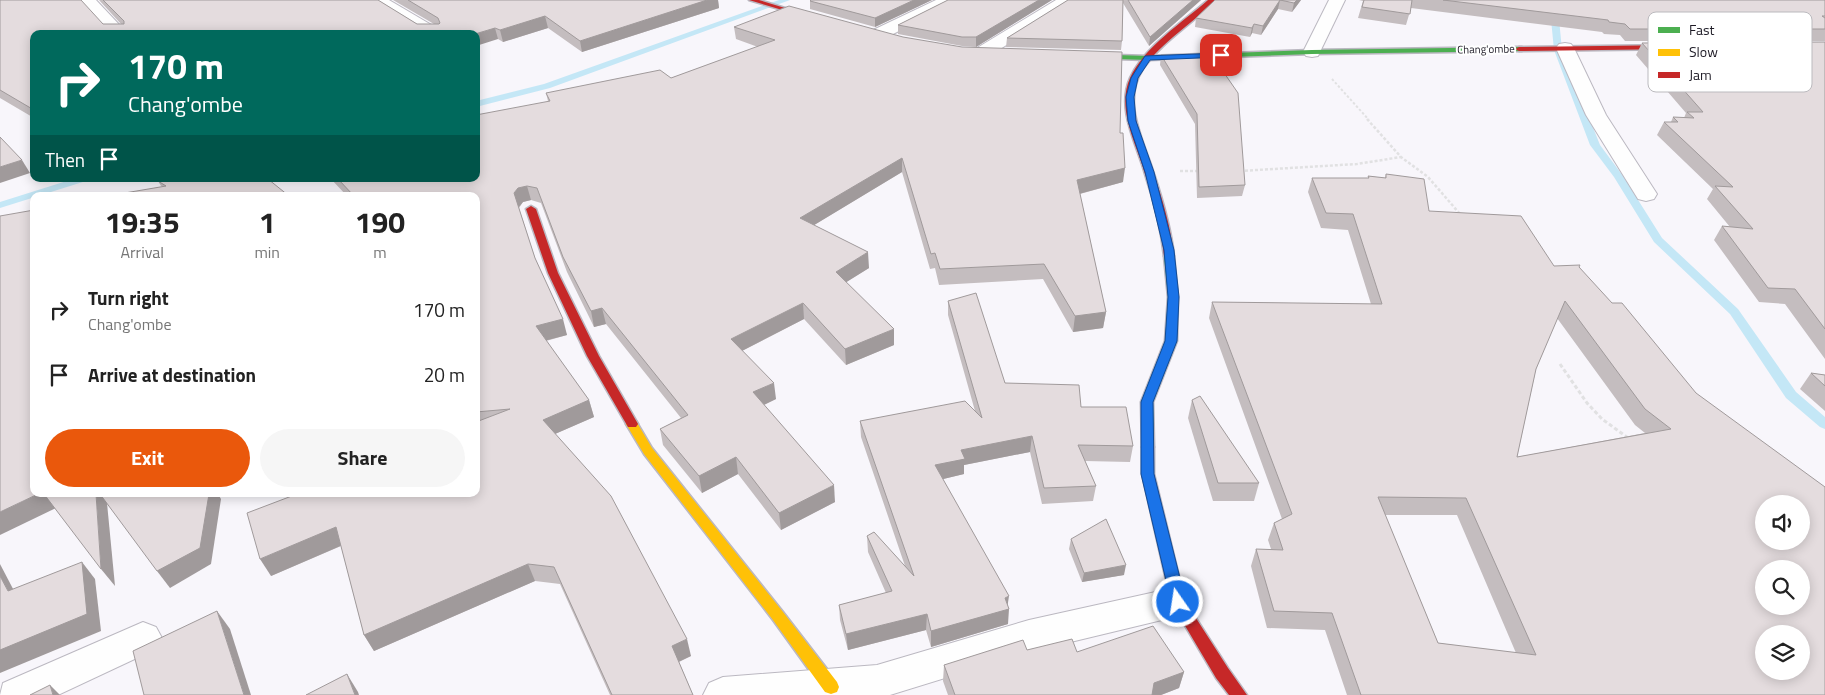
<!DOCTYPE html>
<html lang="en">
<head>
<meta charset="utf-8">
<style>
  :root { --surface:#fff; --page:#f6f6f6; --text:#222; --muted:#767676; --accent:#ea580c }
  body { margin:0; font-family:"Titillium Web",sans-serif; background:var(--page); color:var(--text); height:100vh; display:flex; flex-direction:column; font-size:19px; white-space:nowrap }
  * { box-sizing:border-box; margin:0 }
  p { font-size:16px; color:var(--muted) }
  .icon { flex:none; width:28px; height:28px; fill:none; stroke:currentColor; stroke-width:2; stroke-linecap:round; stroke-linejoin:round }
  .map { position:relative; flex:1; overflow:hidden }
  .sheet { position:absolute; left:30px; top:192px; width:450px; height:305px; display:flex; flex-direction:column; background:var(--surface); border-radius:10px; box-shadow:0 2px 12px #0003 }
  .sheet>* { flex:none }
  .hud { position:absolute; left:30px; top:30px; width:450px; height:152px; border-radius:10px; box-shadow:0 2px 12px #0003; background:#00695c; color:#fff; overflow:hidden }
  .tools { position:absolute; left:1755px; top:495px; display:grid; gap:10px }
  .tools a { display:grid; place-items:center; width:55px; height:55px; border-radius:50%; background:var(--surface); box-shadow:0 2px 12px #0003; font-size:25px }
  .pin { position:absolute; display:grid; place-items:center; width:42px; height:42px; color:#fff; margin:-21px; border-radius:10px; box-shadow:0 2px 8px #0006 }
  .me { position:absolute; width:55px; margin:-28px; rotate:347deg; stroke-linejoin:round; filter:drop-shadow(0 0 4px #0008) }
  .turn { display:flex; align-items:center; gap:18px; height:105px; padding:0 15px; font-size:22px }
  .turn .icon { width:65px; height:65px; stroke-width:2.5 }
  .turn b { display:block; font-size:35px; line-height:42px }
  .then { display:flex; align-items:center; height:48px; padding:0 15px; background:#0003; gap:10px; font-size:19px }
  .eta { display:flex; justify-content:space-evenly; align-items:center; height:85px; text-align:center }
  .eta b { font-size:30px; font-weight:700; line-height:35px }
  .cta { display:flex; gap:10px; margin-top:auto; padding:10px 15px }
  .cta a { flex:1; height:58px; border-radius:30px; background:var(--accent); color:#fff; font-size:20px; font-weight:700; line-height:58px; text-align:center }
  .cta a+a { background:var(--page); color:var(--text) }
  ul { padding:0; list-style:none }
  li { display:flex; align-items:center; gap:15px; height:65px; padding:0 15px }
  li div { flex:1 }
  li b { display:block; font-size:19px }
  li em { font-style:normal }
  .map>svg:first-child { display:block }
  .lines { fill:none; stroke-linecap:round; stroke-linejoin:round }
  .stream { fill:#c4e7f6; fill-rule:evenodd }
  .street-casing { stroke:#bbb8c1; stroke-width:2 }
  .fast-casing { stroke:#bbb8c1; stroke-width:3 }
  .slow-casing { stroke:#bbb8c1; stroke-width:3 }
  .jam-casing { stroke:#bbb8c1; stroke-width:3 }
  .path-far2 { stroke:#e1e1e2; stroke-width:2; stroke-dasharray:2.5 2; stroke-linecap:butt }
  .path-far1 { stroke:#e1e1e2; stroke-width:2.5; stroke-dasharray:3 2; stroke-linecap:butt }
  .path { stroke:#e1e1e2; stroke-width:3; stroke-dasharray:4 2.5; stroke-linecap:butt }
  .street { fill:#fefefe; fill-rule:evenodd }
  .fast { fill:#4caf50; fill-rule:evenodd }
  .slow { fill:#ffc107; fill-rule:evenodd }
  .jam { fill:#c62828; fill-rule:evenodd }
  .wall { fill:#c4bdbf; fill-rule:evenodd }
  .shaded-wall { fill:#a09a9b }
  .building { fill:#e4dcde; stroke:#a09a9b; fill-rule:evenodd }
  .route { fill:#1a73e8; stroke:#114b97 }
  .labels { text-anchor:middle; dominant-baseline:central; stroke-width:4; stroke-linejoin:round; paint-order:stroke }
  .far-street-label { font-size:11px; fill:#1d1a25; stroke:#fff }
  .key { fill:#fff; stroke:#bbbabe; stroke-width:1 }
  .key-label { font-size:14px; fill:#1d1a25 }
</style>
</head>
<body>
<div class="map">
<svg width="1825" height="695" viewBox="0 0 1825 695">
  <rect width="100%" height="100%" fill="#f8f6fb"/>
  <g class="lines">
    <g class="stream">
      <polygon points="779,0 790,0 550,88 476,107 476,101 544,84"/>
      <polygon points="1553,0 1561,0 1558,9 1562,50 1600,145 1623,176 1662,238 1738,309 1796,392 1825,417 1825,429 1820,427 1786,398 1730,314 1654,242 1614,177 1590,145 1554,50 1550,9"/>
      <polygon points="73,179 87,179 86,181 0,208 0,202"/>
    </g>
    <g class="street-casing">
      <g id="street">
        <polygon points="79,0 96,0 128,34 110,34"/>
        <polygon points="370,0 389,0 440,30 442,34 422,34 372,3"/>
        <polygon points="936,0 957,0 955,3 883,39 871,39 869,35 871,31"/>
        <polygon points="1056,0 1075,0 1073,3 989,56 983,57 977,56 974,52 977,48"/>
        <polygon points="1329,0 1345,0 1318,56 1312,57 1306,56 1303,52"/>
        <polygon points="1565,43 1571,44 1574,48 1606,115 1657,194 1654,199 1646,201 1638,199 1586,115 1556,48 1559,44"/>
        <polygon points="1178,587 1191,591 1196,602 1191,613 1029,652 890,695 703,695 709,683 723,677 877,665 1029,620"/>
        <polygon points="143,622 156,627 162,638 156,649 58,695 0,695 3,683"/>
      </g>
    </g>
    <g class="fast-casing">
      <g id="fast">
        <polygon points="1519,47 1522,47 1522,51 1312,54 1148,60 1084,58 1080,56 1084,54 1148,56 1312,50"/>
        <polygon points="1169,253 1174,256 1178,297 1177,341 1153,402 1154,447 1152,450 1144,450 1142,447 1141,402 1165,341 1168,297 1164,256"/>
      </g>
    </g>
    <g class="slow-casing">
      <polygon id="slow" points="632,420 636,421 652,448 783,612 837,682 839,687 837,692 831,694 825,692 773,620 644,454 626,424 628,421"/>
    </g>
    <g class="jam-casing">
      <g id="jam">
        <polygon points="749,0 759,0 821,19 816,20"/>
        <path d="M1208,0h7c-22,24 -53,41 -72,69 -22,33 1,72 11,105 9,27 17,54 20,82l-5,3 -5,-3c-3,-28 -10,-55 -19,-82 -8,-29 -29,-65 -15,-96 14,-31 53,-56 78,-78z"/>
        <polygon points="1676,45 1679,45 1679,49 1519,51 1515,49 1519,47"/>
        <polygon points="531,206 536,209 558,273 599,356 638,424 636,427 628,427 587,356 548,273 526,209"/>
        <polygon points="1148,443 1152,444 1154,447 1154,474 1185,601 1228,668 1247,695 1229,695 1216,678 1171,602 1142,474 1142,447 1144,444"/>
      </g>
    </g>
    <polyline class="path-far2" points="1332,79 1369,120"/>
    <g class="path-far1">
      <polyline points="1367,119 1401,157 1428,177 1460,214"/>
      <polyline points="1180,171 1199,171"/>
      <polyline points="1240,171 1357,164 1401,157"/>
    </g>
    <polyline class="path" points="1560,364 1587,403 1602,419 1631,440"/>
    <use href="#street" class="street"/>
    <use href="#fast" class="fast"/>
    <use href="#slow" class="slow"/>
    <use href="#jam" class="jam"/>
  </g>
  <g class="wall">
    <polygon points="0,0 103,24 121,24 99,0 378,0 417,24 434,24 393,0 718,0 719,8 582,52 548,28 503,42 498,39 34,34 34,118 0,98"/>
    <polygon points="811,0 932,0 875,27 810,9 810,1"/>
    <polygon points="948,0 1052,0 976,47 962,46 898,34 898,25"/>
    <polygon points="1068,0 1201,0 1149,46 1123,3 1122,41 1121,50 1006,47 1007,38"/>
    <polygon points="1215,0 1301,0 1292,12 1278,9 1261,35 1252,33 1250,37 1195,27 1196,18"/>
    <polygon points="1359,0 1825,0 1825,41 1625,41 1620,35 1604,34 1602,32 1411,8 1406,25 1358,18 1363,1"/>
    <polygon points="734,27 1120,133 1123,182 1080,194 1106,312 1103,328 1073,332 1043,279 939,285 935,268 930,269 902,172 814,225 869,268 846,282 894,345 846,365 804,319 742,351 776,399 764,405 835,502 781,530 738,474 702,493 663,445 660,429 681,418 606,324 594,327 567,272 541,203 531,200 523,202 519,208 535,258 567,335 546,341 589,400 594,417 555,434 691,656 679,662 693,695 610,695 560,584 535,581 374,651 364,635 341,546 271,576 297,494 476,494 476,196 347,196 331,179 476,179 548,101 546,93 671,78 758,47 736,39"/>
    <polygon points="1825,42 1825,359 1785,304 1759,302 1714,240 1722,226 1730,227 1707,199 1713,189 1657,135 1664,122 1671,122 1673,117 1684,118 1686,113 1636,55 1642,43"/>
    <polygon points="1161,55 1245,185 1242,196 1197,198 1195,124 1160,65"/>
    <path d="M1386,174l43,37 125,55 25,1 246,428h-478l-22,-65 -58,-2 -16,-62 5,-17h15l-3,-9 6,-17 8,-4 -73,-201 3,-16 159,2 -23,-74 -27,-2 -13,-36 4,-14h56v-2l17,2zM1557,318l78,107 10,8 -128,24 19,-88zM1385,515h72l59,138 -78,-10z"/>
    <polygon points="158,181 289,196 161,186"/>
    <polygon points="948,301 1005,383 1081,407 1133,446 1130,462 1085,461 1096,486 1093,501 1042,504 1030,452 964,465 964,474 943,479 1008,605 1008,624 931,647 926,630 848,650 840,620 839,605 886,593 868,552 867,536 905,566 861,437 860,421 975,411 948,315"/>
    <polygon points="1811,373 1825,375 1825,411 1800,389"/>
    <polygon points="1192,400 1259,483 1254,501 1213,501 1188,418"/>
    <polygon points="1071,539 1124,575 1082,582 1069,549"/>
    <polygon points="1027,650 1077,652 1184,672 1179,688 1161,695 948,695 943,681 944,665"/>
  </g>
  <g class="shaded-wall">
    <polygon points="707,0 718,0 719,8 582,52 580,41"/>
    <polygon points="914,0 932,0 875,27 875,18"/>
    <polygon points="1039,0 1052,0 976,47 976,37"/>
    <polygon points="1193,0 1201,0 1149,46 1150,37"/>
    <polygon points="1280,0 1278,9 1261,35 1263,26"/>
    <polygon points="1297,0 1301,0 1292,12 1294,3"/>
    <polygon points="545,16 548,28 503,42 500,30"/>
    <polygon points="1254,24 1252,33 1250,37 1252,28"/>
    <polygon points="495,28 498,39 476,46 476,34"/>
    <polygon points="902,158 902,172 801,233 800,218"/>
    <polygon points="22,160 30,173 0,183 0,167"/>
    <polygon points="1125,168 1123,182 1075,195 1077,180"/>
    <polygon points="527,186 531,200 523,202 518,208 514,193 518,188"/>
    <polygon points="868,252 869,268 837,288 836,272"/>
    <polygon points="803,303 804,319 734,355 731,339"/>
    <polygon points="602,308 606,324 594,327 591,311"/>
    <polygon points="1106,312 1103,328 1073,332 1075,316"/>
    <polygon points="563,319 567,335 540,342 536,326"/>
    <polygon points="894,329 894,345 846,365 845,349"/>
    <polygon points="774,383 776,399 755,409 753,392"/>
    <polygon points="589,400 594,417 548,437 543,420"/>
    <polygon points="1032,436 1030,452 964,465 964,474 935,481 935,465 961,450"/>
    <polygon points="736,457 738,474 702,493 699,476"/>
    <polygon points="834,485 835,502 781,530 779,513"/>
    <polygon points="38,494 44,494 56,508 0,535 0,512"/>
    <polygon points="96,494 101,494 107,503 115,586 101,569"/>
    <polygon points="209,494 218,494 221,499 211,564 170,588 157,571"/>
    <polygon points="336,527 345,544 271,576 260,559"/>
    <polygon points="82,562 95,579 101,631 0,673 0,650"/>
    <polygon points="0,564 23,608 8,591 0,576"/>
    <polygon points="528,564 535,581 374,651 364,635"/>
    <polygon points="1126,565 1124,575 1082,582 1084,573"/>
    <polygon points="1009,596 1007,609 1009,609 1008,624 931,647 931,631"/>
    <polygon points="217,611 230,629 251,695 244,695"/>
    <polygon points="927,614 926,630 848,650 846,634"/>
    <polygon points="687,639 691,656 676,663 672,646"/>
    <polygon points="1184,672 1179,688 1161,695 1151,695 1154,683"/>
    <polygon points="347,674 358,692 359,695 355,695"/>
    <polygon points="50,685 60,695 53,695"/>
  </g>
  <g class="building">
    <polygon points="0,0 81,0 103,24 124,24 124,21 103,0 378,0 417,24 439,24 440,23 438,18 408,0 707,0 580,41 545,16 500,30 495,28 475,34 34,34 34,110 0,90"/>
    <polygon points="811,0 914,0 875,18 810,1"/>
    <polygon points="948,0 1039,0 976,37 962,37 898,25"/>
    <polygon points="1068,0 1123,0 1122,41 1007,38"/>
    <polygon points="1128,0 1193,0 1150,37"/>
    <polygon points="1215,0 1297,0 1294,3 1280,0 1263,26 1254,24 1252,28 1196,18"/>
    <polygon points="1364,0 1412,0 1410,14 1362,7"/>
    <polygon points="1443,0 1825,0 1825,16 1822,16 1825,18 1825,29 1630,29 1625,24 1609,22 1608,20"/>
    <polygon points="789,6 903,37 962,47 1122,52 1120,133 1123,133 1125,168 1077,180 1106,312 1075,316 1044,264 940,269 935,253 931,254 902,158 800,218 868,252 836,272 894,329 845,349 803,303 731,339 774,383 753,392 834,485 779,513 736,457 699,476 660,429 688,415 602,308 591,311 563,257 537,188 527,186 518,188 514,193 535,258 563,319 536,326 589,400 543,420 611,496 687,639 672,646 693,695 612,695 554,567 528,564 364,635 336,527 260,559 247,513 297,494 476,494 476,422 510,409 476,412 476,196 354,196 338,179 476,179 476,115 550,101 546,93 660,70 671,78 775,40 734,27"/>
    <polygon points="1825,42 1825,329 1795,289 1768,288 1722,226 1753,229 1715,186 1733,187 1664,122 1678,122 1673,117 1694,118 1687,112 1703,112 1642,43"/>
    <polygon points="1211,54 1238,93 1245,185 1199,187 1197,114 1161,55"/>
    <polygon points="0,137 22,160 0,167"/>
    <path d="M1386,174l38,5 5,32 92,5 33,50 26,-1 -1,2 33,36h10l74,90 129,94v208h-464l-29,-82 -58,-2 -18,-62 27,1 -9,-27 18,-9 -80,-212 170,2 -29,-90 -27,-1 -14,-35h57l-1,-2 18,2zM1565,301l80,108 26,20 -154,28 19,-88zM1378,497l88,1 70,157 -98,-12zM1764,504h37v37h-37zM1764,569h37v37h-37zM1764,634h37v37h-37z"/>
    <polygon points="170,179 268,179 289,196 107,196 166,186 158,181"/>
    <polygon points="34,210 34,494 38,494 0,512 0,216"/>
    <polygon points="976,293 1005,383 1079,385 1081,407 1126,407 1133,446 1078,445 1096,486 1044,488 1032,436 961,450 965,459 935,465 1009,596 1005,598 1009,609 931,631 927,614 846,634 839,605 892,591 867,536 874,532 914,576 860,421 965,401 982,418 948,301"/>
    <polygon points="1811,373 1825,375 1825,386"/>
    <polygon points="1200,396 1259,483 1218,483 1192,400"/>
    <polygon points="44,494 96,494 101,569"/>
    <polygon points="100,494 209,494 200,548 157,571"/>
    <polygon points="1106,519 1126,565 1084,573 1071,539"/>
    <polygon points="82,562 87,614 0,650 0,576 8,591"/>
    <polygon points="217,611 244,695 144,695 133,651"/>
    <polygon points="1153,626 1184,672 1154,683 1152,695 955,695 944,665 1023,640 1027,650 1072,639 1077,652"/>
    <polygon points="347,674 355,695 306,695"/>
    <polygon points="50,685 53,695 30,695"/>
  </g>
  <polygon class="route" points="1221,53 1223,54 1223,57 1150,60 1138,78 1134,97 1136,121 1154,172 1174,250 1179,297 1177,341 1153,402 1154,474 1186,602 1184,606 1178,608 1173,606 1171,602 1141,474 1141,402 1165,341 1168,297 1164,250 1145,172 1128,121 1126,97 1131,78 1145,56"/>
  <g class="labels">
    <g class="far-street-label">
      <text transform="translate(1486 49) rotate(-1)">Chang'ombe</text>
    </g>
  </g>
  <rect x="1648" y="12" width="164" height="80" rx="8" class="key"/>
  <rect x="1658" y="27" width="22" height="6" fill="#4caf50"/>
  <rect x="1658" y="49" width="22" height="7" fill="#ffc107"/>
  <rect x="1658" y="72" width="22" height="6" fill="#c62828"/>
  <g class="key-label">
    <text x="1689" y="35">Fast</text>
    <text x="1689" y="57">Slow</text>
    <text x="1689" y="80">Jam</text>
  </g>
</svg>
<div class="tools">
<a><svg class="icon" aria-label="sound" viewBox="0 0 24 24"><path d="M4 9h4l5-4v14l-5-4H4zM17 9q2 3 0 6"/></svg></a>
<a><svg class="icon" aria-label="search" viewBox="0 0 24 24"><circle cx="10" cy="10" r="6"/><path d="M15 15l6 6"/></svg></a>
<a><svg class="icon" aria-label="layers" viewBox="0 0 24 24"><path d="M12 4l9 5-9 5-9-5zM3 14l9 5 9-5"/></svg></a>
</div>
<div class="pin" style="left:1221px;top:55px;background:#d93025"><svg class="icon" aria-label="arrive" viewBox="0 0 24 24"><path d="M6 21V4h12l-3 4 3 4H6"/></svg></div>
<svg class="me" style="left:1178px;top:602px" viewBox="-20 -20 40 40"><circle r="17" fill="#1a73e8" stroke="#fff" stroke-width="3"/><path d="M0-11L8 9 0 5-8 9z" fill="#fff"/></svg>
<div class="hud">
<div class="turn"><svg class="icon" aria-label="right" viewBox="0 0 24 24"><path d="M7 20v-9h11M14 6l5 5-5 5"/></svg><div><b>170 m</b>Chang'ombe</div></div>
<div class="then">Then<svg class="icon" aria-label="arrive" viewBox="0 0 24 24"><path d="M6 21V4h12l-3 4 3 4H6"/></svg></div>
</div>
<section class="sheet">
<div class="eta">
<div><b>19:35</b><p>Arrival</p></div>
<div><b>1</b><p>min</p></div>
<div><b>190</b><p>m</p></div>
</div>
<ul>
<li><svg class="icon" aria-label="right" viewBox="0 0 24 24"><path d="M7 20v-9h11M14 6l5 5-5 5"/></svg><div><b>Turn right</b><p>Chang'ombe</p></div><em>170 m</em></li>
<li><svg class="icon" aria-label="arrive" viewBox="0 0 24 24"><path d="M6 21V4h12l-3 4 3 4H6"/></svg><div><b>Arrive at destination</b></div><em>20 m</em></li>
</ul>
<div class="cta"><a>Exit</a><a>Share</a></div>
</section>
</div>
</body>
</html>
